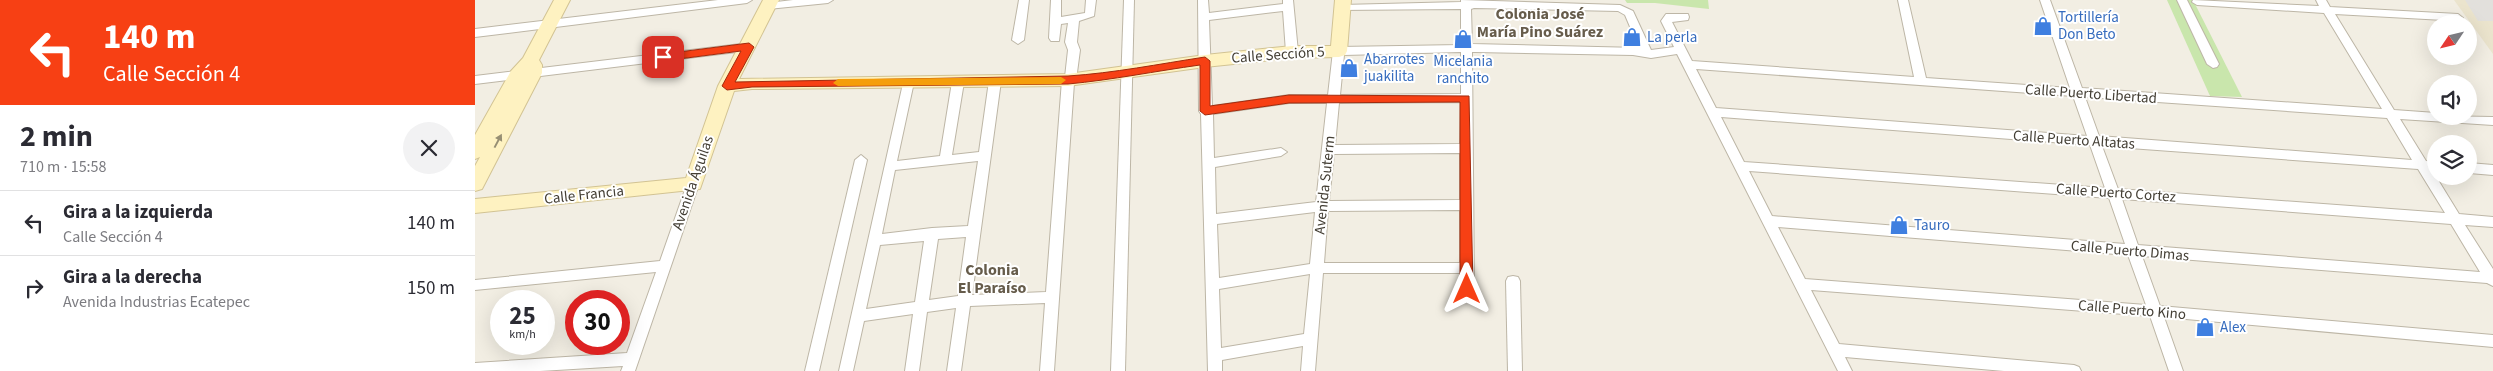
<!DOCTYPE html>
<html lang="es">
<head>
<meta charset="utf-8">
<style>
  :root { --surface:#fff; --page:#f2f2f3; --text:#2b2b33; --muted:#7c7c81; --line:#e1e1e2 }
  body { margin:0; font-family:"Source Sans 3",sans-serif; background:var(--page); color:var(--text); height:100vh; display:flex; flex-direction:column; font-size:19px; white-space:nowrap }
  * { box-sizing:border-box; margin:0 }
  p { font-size:16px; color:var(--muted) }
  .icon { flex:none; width:28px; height:28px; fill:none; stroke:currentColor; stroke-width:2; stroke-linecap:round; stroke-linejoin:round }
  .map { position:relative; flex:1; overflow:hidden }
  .details { display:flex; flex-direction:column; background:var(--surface); width:475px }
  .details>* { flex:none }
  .guide { background:#f74014; color:#fff; overflow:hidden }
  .needle { width:32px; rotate:235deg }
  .fabs { position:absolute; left:1952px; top:15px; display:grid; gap:10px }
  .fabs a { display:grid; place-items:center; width:50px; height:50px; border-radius:50%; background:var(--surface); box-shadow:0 5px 20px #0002; font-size:25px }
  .speed { position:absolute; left:15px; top:290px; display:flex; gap:10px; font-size:25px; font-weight:700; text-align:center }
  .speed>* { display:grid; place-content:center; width:65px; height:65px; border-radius:50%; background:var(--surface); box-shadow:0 5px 20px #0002; line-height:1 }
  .speed small { font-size:12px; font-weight:400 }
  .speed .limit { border:8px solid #d22; background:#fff; color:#111 }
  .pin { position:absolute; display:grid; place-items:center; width:42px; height:42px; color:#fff; margin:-21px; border-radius:10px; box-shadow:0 2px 8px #0006 }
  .me { position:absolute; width:55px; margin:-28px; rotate:0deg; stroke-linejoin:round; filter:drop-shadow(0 0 4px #0008) }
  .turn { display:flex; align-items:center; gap:18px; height:105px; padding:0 20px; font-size:22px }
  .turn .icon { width:65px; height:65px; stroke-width:2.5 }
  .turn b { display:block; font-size:35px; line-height:42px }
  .round { display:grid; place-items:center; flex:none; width:52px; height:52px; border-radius:26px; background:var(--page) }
  .head { display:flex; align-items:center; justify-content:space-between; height:85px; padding:0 20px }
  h1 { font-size:30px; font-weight:700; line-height:38px }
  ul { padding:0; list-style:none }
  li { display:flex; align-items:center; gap:15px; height:65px; padding:0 20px; border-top:1px solid var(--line) }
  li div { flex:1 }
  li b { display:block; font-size:19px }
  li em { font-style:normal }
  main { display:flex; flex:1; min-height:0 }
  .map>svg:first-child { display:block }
  .education { fill:#ebe4cd }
  .green { fill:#c9e6ac }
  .parking { fill:#e2e0dc }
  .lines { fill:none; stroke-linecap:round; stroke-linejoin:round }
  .street-casing { stroke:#bdb6a6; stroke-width:2 }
  .secondary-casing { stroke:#d2c393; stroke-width:2 }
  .street { fill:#fff; fill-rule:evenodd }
  .secondary { fill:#fef2c1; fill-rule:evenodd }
  .oneway { fill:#978f73 }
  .route { fill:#f74014; stroke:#a12a0d }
  .slow { fill:#f59e0b }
  .labels { text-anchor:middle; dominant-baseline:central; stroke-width:4; stroke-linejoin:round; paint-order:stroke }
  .shop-label { font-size:15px; fill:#366cbe; stroke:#fff; text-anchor:start }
  .street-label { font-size:15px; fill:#433e34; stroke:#fff }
  .neighbourhood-label { font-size:16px; font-weight:bold; fill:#665c4b; stroke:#fff }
</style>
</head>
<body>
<main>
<section class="details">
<div class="guide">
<div class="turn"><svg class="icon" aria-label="left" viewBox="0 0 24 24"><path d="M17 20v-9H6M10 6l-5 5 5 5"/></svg><div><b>140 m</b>Calle Sección 4</div></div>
</div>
<div class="head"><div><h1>2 min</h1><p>710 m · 15:58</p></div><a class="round"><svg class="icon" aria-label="close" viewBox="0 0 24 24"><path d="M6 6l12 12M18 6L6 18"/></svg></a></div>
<ul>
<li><svg class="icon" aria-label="left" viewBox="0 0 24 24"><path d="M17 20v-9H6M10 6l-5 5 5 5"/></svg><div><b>Gira a la izquierda</b><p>Calle Sección 4</p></div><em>140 m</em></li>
<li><svg class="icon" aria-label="right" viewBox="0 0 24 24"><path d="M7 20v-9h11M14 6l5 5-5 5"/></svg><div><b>Gira a la derecha</b><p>Avenida Industrias Ecatepec</p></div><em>150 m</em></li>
</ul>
</section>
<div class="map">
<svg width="2018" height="371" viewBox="0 0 2018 371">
  <rect width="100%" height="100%" fill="#f2eee3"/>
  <polygon class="education" points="1979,0 2018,0 2018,54"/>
  <g class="green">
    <polygon points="1150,0 1233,0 1234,9 1180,3 1152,3"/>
    <polygon points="1692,0 1718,0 1767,97 1735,96"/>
  </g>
  <polygon class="parking" points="1990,0 2018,0 2018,21 2003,21"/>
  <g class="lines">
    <g class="street-casing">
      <g id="street">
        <polygon points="243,0 277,0 272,3 0,37 0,29"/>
        <polygon points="318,0 358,0 353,3 293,9 288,6 293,3"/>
        <polygon points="544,0 554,0 549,40 543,44 537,40"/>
        <path d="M576,0h10v17l24,-4 1,-13h10l-2,16 -15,5 -2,21 3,8 -4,30 -2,3 -20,288h-14l5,-68 -75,3 -9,65h-14l9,-63 -29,4 -8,59h-14l8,-57 -49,7 -11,50h-14l65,-292h8l2,3 -17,79 43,-5 12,-74 6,-4 6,4 -12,73 27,-3 10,-71 2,-3h8l2,3 -29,214 74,-3 16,-212 3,-3 3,-27 -3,-8 3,-19 -7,1 -2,17h-8l-2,-3zM503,161l-10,65 -36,2 -50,6 13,-64zM491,237l-8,59 -29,4 9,-61zM449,241l-9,61 -49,7 14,-64z"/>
        <polygon points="649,0 659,0 650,371 636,371"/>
        <path d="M723,0h10l1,13 74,-9v-4h10l5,52 -6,4 -6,-4 -3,-41 -74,9 3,86 77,-11h39l5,-44 6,-4 122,-2v-36l-123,1 -1,-2 5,-3 119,-3v-2l159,5 13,6 18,39 23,-3 -13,-26 5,-7h22l1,3 -1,3 -16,2 20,39 222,16 -16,-77h10l18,78 144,10 -30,-88h10l32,88 300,21 -58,-96 -127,-8 -5,-3 1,-2 126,6 -3,-6h10l4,7 128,7 5,4 -1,3 -127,-7 59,96 42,3v3l57,1v8l-93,-6 26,42 10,1v8h-4l27,44 34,3v10l-28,-2 28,44v17l-6,-3 -345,-27 18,50 333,29v12l-329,-30 19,54h-14l-19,-55 -339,-26 28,54 235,21 5,2 2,4h-77l-159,-14 7,14h-14l-161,-317 -26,4 -18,-3 -158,-3h-3l2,237 -2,4 -5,2 -5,-2 -2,-4v-16h-137l-8,98h-14l2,-25 -81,14v11h-14l-7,-257 -2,-3zM999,8l144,3 7,4 14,33 -167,-4 -1,-35zM986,52v42l-121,1 4,-40zM1221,69l377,27 14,40 -371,-28zM1610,97l302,21 25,42 -313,-24zM986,102l-1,42 -125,1 4,-42zM814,103h38l-11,99 -100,12 -1,-47 66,-11 6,-4 -6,-4 -67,10 -1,-44zM1246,117l369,28 15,43 -361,-26zM1627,146l316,23 27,44 -327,-24zM985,153v47l-131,1 5,-47zM1274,171l360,27 16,46 -353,-28zM1647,199l329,25 29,48 -342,-27zM985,210v53h-136l4,-52zM840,212l-5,52 -91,14 -2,-54zM1303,227l350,28 18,50 -341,-26zM835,274l-6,60 -83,14 -2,-59z"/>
        <polygon points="1702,0 1712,0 1744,64 1742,67 1738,68 1732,64"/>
        <polygon points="274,43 278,44 280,47 278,50 0,84 0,76"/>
        <polygon points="386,155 392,160 344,371 330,371 380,160"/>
        <polygon points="1994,163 2018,165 2018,175 1994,173"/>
        <polygon points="218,179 224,184 160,371 146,371 148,366 65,371 0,371 0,363 152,353 181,272 0,290 0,280 185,261 212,184"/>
        <polygon points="1038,276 1043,277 1045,281 1047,371 1033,371 1031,281 1033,277"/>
      </g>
    </g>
    <g class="secondary-casing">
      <g id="secondary">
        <polygon points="79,0 95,0 64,60 67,65 67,73 7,189 0,191 0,166 5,157 0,159 0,135 36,71 48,58"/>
        <polygon points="288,0 304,0 264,79 593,74 730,55 817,46 856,46 860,0 876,0 872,51 870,55 864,57 817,58 730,67 593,86 277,89 259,91 225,189 0,213 0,199 211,178 243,86"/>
      </g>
    </g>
    <use href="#street" class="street"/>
    <use href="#secondary" class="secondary"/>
  </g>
  <defs><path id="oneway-solid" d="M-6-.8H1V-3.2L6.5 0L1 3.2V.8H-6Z" transform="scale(1.25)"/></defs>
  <use class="oneway" href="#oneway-solid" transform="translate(23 141) rotate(-62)"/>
  <path class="route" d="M274,43l5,4 -19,35 333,-6c46,-3 91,-12 137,-19l5,4v45l79,-11 180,1 4,193 -6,5 -7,-5v-187l-171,1 -84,12 -5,-4v-46c-44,6 -88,15 -132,19l-316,3 -25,3 -5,-4 19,-35 -78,10 -5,-4 5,-3z"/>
  <polygon class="slow" points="586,77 591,80 586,84 363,86 358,83 363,79"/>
  <defs>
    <g id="shop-bare" transform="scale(1.5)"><path d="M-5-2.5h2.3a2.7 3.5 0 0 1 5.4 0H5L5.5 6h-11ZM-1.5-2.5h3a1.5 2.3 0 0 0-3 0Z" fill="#3f7fe0" stroke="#fff" stroke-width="2.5" paint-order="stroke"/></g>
  </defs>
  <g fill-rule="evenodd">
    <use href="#shop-bare" x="1568" y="26"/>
    <use href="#shop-bare" x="1157" y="37"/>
    <use href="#shop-bare" x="988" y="39"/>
    <use href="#shop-bare" x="874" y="68"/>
    <use href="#shop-bare" x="1424" y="225"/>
    <use href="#shop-bare" x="1730" y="327"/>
  </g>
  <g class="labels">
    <g class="shop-label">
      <text x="1583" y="17">Tortillería<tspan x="1583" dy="17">Don Beto</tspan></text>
      <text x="1172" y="37">La perla</text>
      <text x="889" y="59">Abarrotes<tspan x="889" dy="17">juakilita</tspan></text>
      <text x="988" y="61" text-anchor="middle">Micelania<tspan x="988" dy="17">ranchito</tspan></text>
      <text x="1439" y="225">Tauro</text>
      <text x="1745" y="327">Alex</text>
    </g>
    <g class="street-label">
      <text transform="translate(803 55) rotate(-4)">Calle Sección 5</text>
      <text transform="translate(1616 94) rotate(4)">Calle Puerto Libertad</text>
      <text transform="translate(1599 140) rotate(4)">Calle Puerto Altatas</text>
      <text transform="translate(218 183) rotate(-71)">Avenida Águilas</text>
      <text transform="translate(850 185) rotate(-84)">Avenida Suterm</text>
      <text transform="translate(1641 193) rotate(4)">Calle Puerto Cortez</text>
      <text transform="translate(109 195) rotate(-6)">Calle Francia</text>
      <text transform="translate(1655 251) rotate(5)">Calle Puerto Dimas</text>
      <text transform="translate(1657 310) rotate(5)">Calle Puerto Kino</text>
    </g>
    <g class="neighbourhood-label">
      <text x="1065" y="14">Colonia José<tspan x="1065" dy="18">María Pino Suárez</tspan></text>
      <text x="517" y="270">Colonia<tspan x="517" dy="18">El Paraíso</tspan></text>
    </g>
  </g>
</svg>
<div class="fabs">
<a><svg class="needle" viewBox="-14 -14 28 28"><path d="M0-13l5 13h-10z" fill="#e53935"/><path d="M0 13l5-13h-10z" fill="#7c7c81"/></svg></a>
<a><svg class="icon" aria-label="sound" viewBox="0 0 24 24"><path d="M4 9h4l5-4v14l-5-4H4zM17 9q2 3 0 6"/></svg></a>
<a><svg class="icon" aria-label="layers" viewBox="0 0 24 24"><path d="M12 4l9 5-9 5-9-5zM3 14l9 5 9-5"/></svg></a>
</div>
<div class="speed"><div>25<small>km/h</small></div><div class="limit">30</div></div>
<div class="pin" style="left:188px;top:57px;background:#d93025"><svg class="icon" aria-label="arrive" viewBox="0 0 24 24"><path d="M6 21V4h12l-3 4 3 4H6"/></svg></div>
<svg class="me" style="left:992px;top:289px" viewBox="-20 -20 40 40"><path d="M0-17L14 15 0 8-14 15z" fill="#f74014" stroke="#fff" stroke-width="4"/></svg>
</div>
</main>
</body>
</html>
